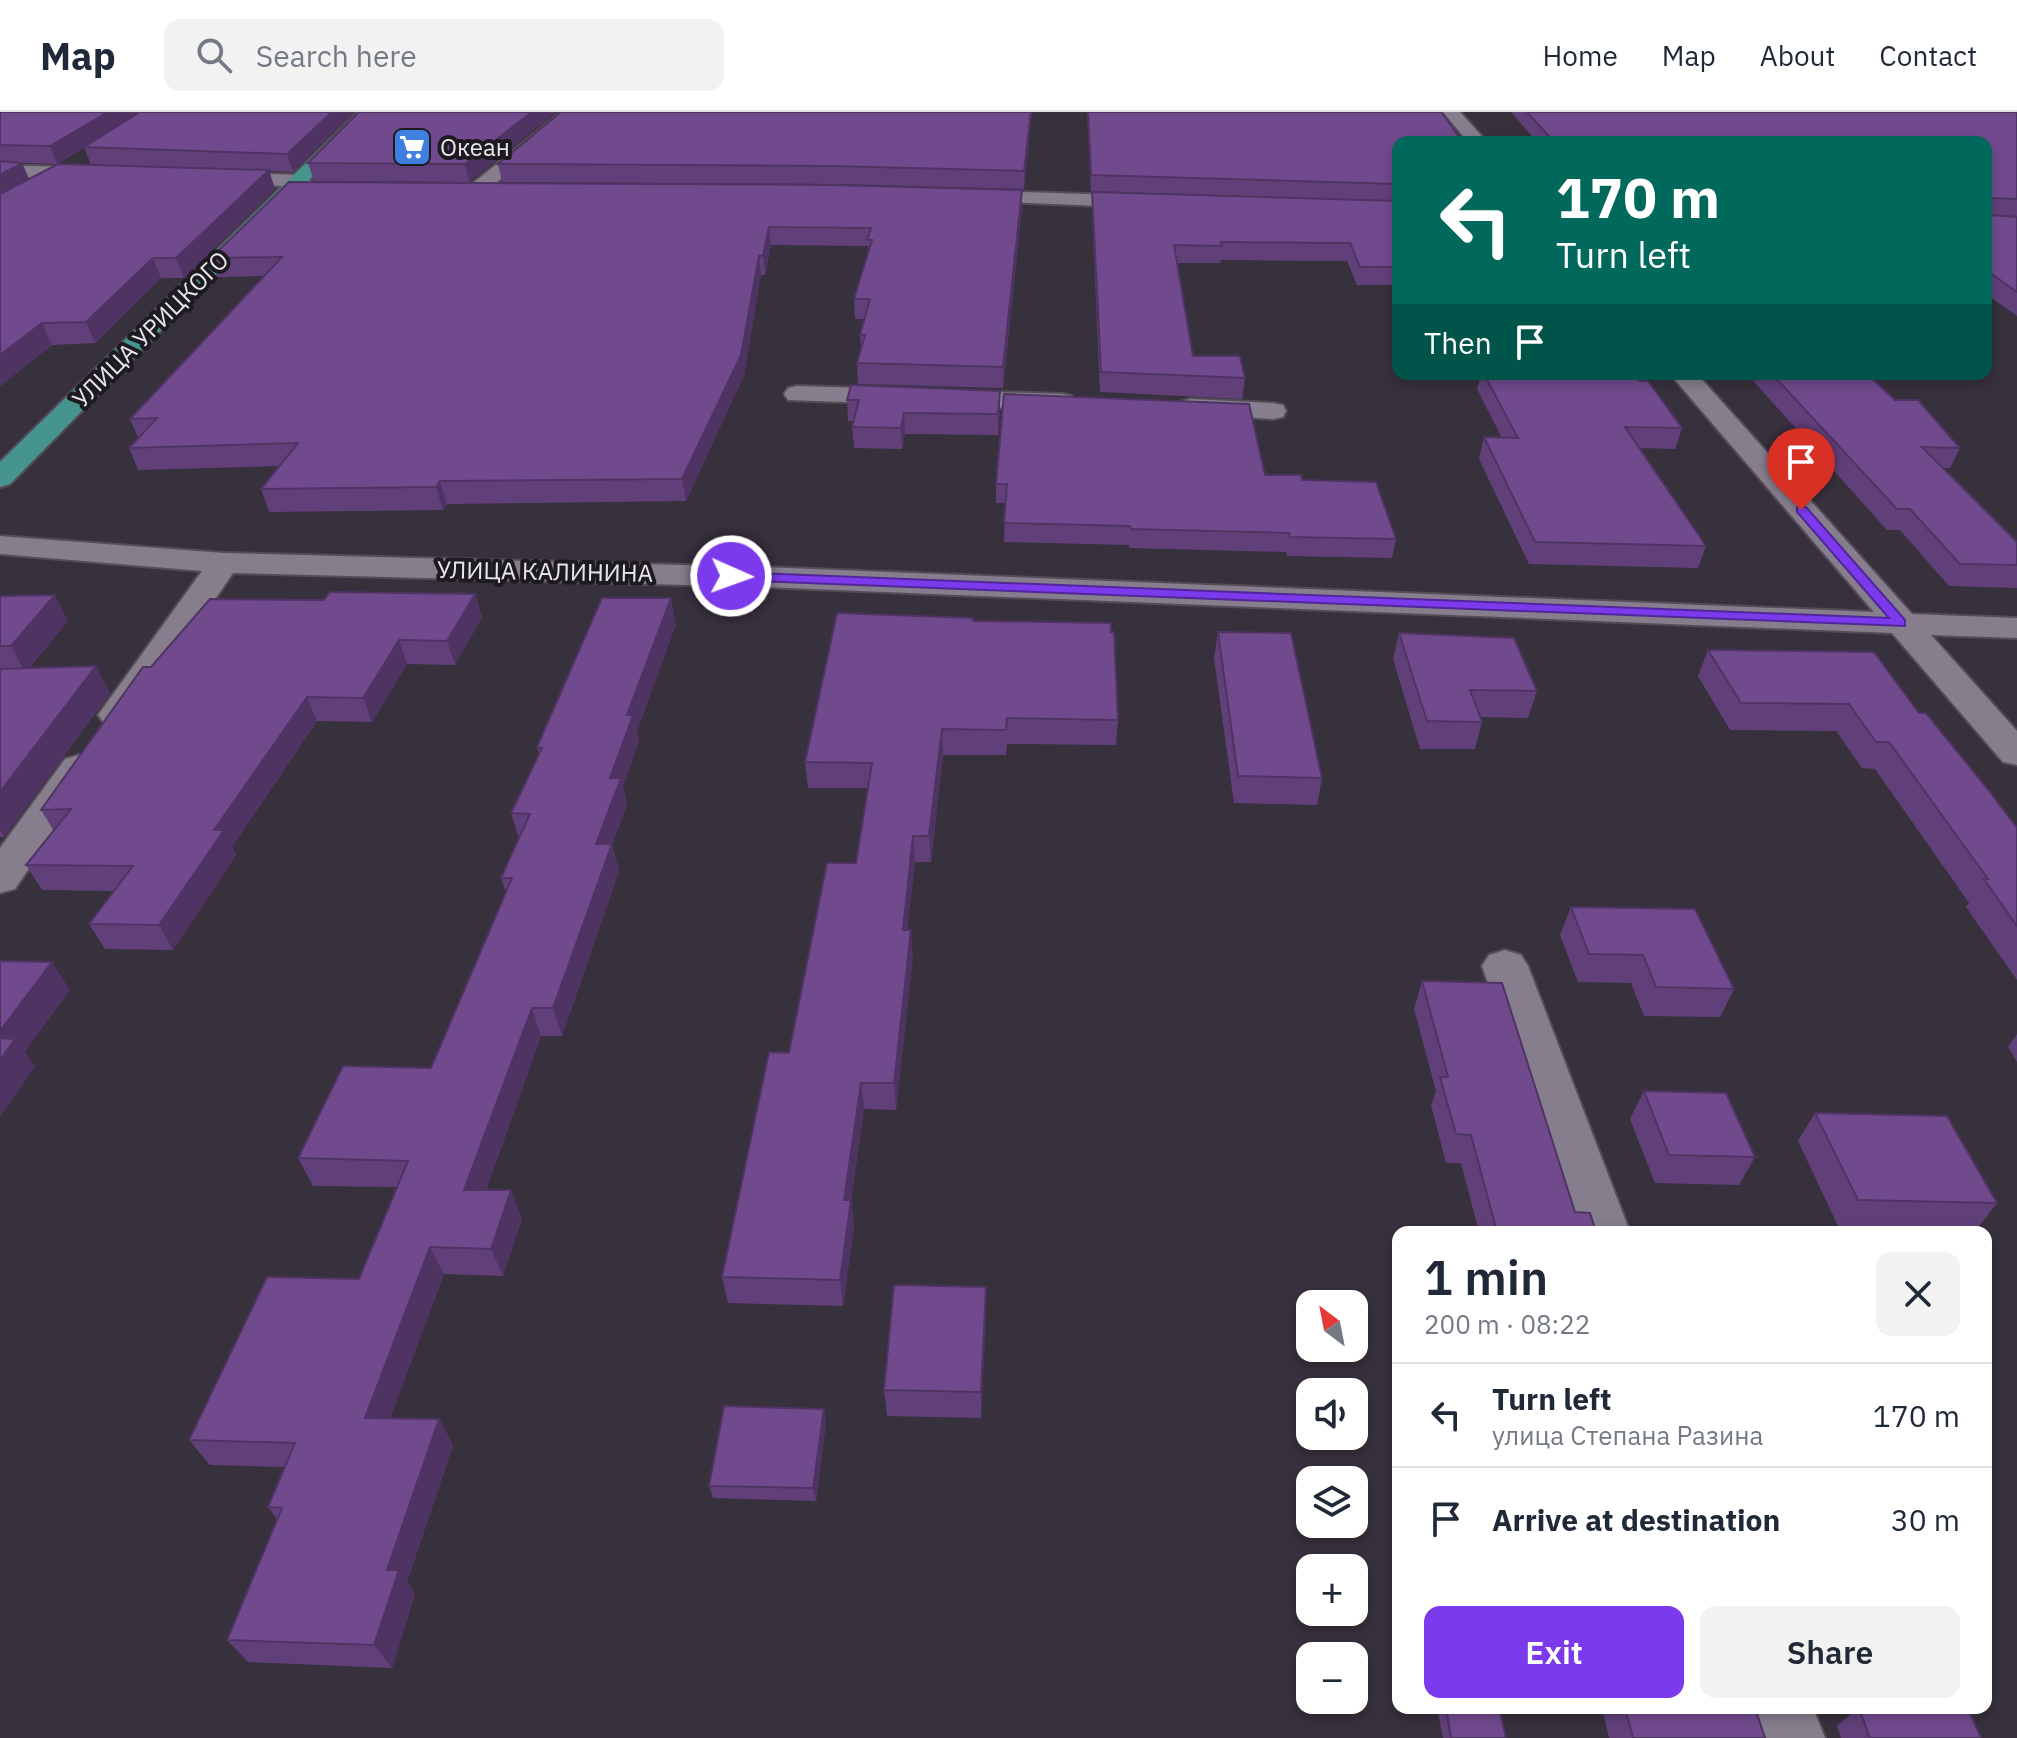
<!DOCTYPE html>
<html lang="en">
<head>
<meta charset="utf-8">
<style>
  :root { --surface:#fff; --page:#f2f2f3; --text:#1f2937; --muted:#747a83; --line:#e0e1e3; --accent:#7c3aed }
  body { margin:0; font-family:"IBM Plex Sans",sans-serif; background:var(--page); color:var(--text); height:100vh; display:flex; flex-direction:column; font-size:30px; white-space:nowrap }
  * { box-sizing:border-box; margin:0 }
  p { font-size:26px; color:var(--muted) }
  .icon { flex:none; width:44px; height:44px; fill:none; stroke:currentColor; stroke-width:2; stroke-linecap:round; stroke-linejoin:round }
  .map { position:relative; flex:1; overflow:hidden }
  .panel { position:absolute; left:1392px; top:1114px; width:600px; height:488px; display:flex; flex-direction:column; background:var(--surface); border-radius:16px; box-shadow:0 4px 12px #0003 }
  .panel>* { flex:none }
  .hud { position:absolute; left:1392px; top:24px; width:600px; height:244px; border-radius:16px; box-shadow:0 4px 12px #0003; background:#00695c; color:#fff; overflow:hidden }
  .needle { width:52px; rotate:328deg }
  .tools { position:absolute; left:1296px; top:1178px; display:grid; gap:16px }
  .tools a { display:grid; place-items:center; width:72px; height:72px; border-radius:16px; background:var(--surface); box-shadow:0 4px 12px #0003; font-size:40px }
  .pin { position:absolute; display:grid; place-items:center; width:68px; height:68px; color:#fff; margin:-82px -34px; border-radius:50% 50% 50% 0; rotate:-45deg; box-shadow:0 0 8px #0007 }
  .pin .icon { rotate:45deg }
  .me { position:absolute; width:88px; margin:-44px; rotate:92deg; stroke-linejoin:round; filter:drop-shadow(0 0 6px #0008) }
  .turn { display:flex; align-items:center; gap:28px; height:168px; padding:0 32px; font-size:36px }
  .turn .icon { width:104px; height:104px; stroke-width:2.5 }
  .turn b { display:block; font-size:56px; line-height:68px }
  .then { display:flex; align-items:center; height:76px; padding:0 32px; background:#0003; gap:16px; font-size:30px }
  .round { display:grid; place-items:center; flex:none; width:84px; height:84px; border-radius:16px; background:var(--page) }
  .overview { display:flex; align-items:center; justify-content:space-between; height:136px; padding:0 32px }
  h1 { font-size:48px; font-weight:600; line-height:60px }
  .primary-button { display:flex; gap:16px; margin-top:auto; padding:16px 32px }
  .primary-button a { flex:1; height:92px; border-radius:16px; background:var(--accent); color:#fff; font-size:32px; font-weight:600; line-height:92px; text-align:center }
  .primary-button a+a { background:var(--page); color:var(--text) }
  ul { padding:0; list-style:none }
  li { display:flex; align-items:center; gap:24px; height:104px; padding:0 32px; border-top:2px solid var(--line) }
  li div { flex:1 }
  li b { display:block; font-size:30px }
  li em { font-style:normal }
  header { display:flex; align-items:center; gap:48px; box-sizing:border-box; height:112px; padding:0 40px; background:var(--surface); border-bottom:2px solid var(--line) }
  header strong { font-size:38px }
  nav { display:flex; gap:44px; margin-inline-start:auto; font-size:28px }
  .search { width:560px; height:72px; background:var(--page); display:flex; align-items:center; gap:20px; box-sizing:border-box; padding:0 28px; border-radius:16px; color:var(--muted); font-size:30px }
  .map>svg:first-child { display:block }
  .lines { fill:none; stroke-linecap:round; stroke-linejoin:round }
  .street-casing { stroke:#544d58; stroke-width:4 }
  .primary-casing { stroke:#544d58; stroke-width:4 }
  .street { fill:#867e8d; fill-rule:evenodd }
  .primary { fill:#46948e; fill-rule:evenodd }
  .wall { fill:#61407a; fill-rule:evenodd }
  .shaded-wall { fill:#4f3463 }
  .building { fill:#714a8e; stroke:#4f3463; stroke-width:2 }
  .route { fill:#7c3aed; stroke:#51269a; stroke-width:2 }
  .labels { text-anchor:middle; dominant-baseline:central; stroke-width:8; stroke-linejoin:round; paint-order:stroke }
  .far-poi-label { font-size:24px; fill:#e9e5ed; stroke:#1d1a20; text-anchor:start }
  .far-street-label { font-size:24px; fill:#e9e5ed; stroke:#1d1a20 }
</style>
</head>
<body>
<header>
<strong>Map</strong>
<div class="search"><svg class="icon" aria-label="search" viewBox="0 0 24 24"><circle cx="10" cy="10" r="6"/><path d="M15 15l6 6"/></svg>Search here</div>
<nav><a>Home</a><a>Map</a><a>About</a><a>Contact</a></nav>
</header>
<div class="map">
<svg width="2017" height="1626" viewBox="0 0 2017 1626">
  <rect width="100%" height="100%" fill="#37303d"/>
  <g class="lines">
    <g class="street-casing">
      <g id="street">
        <polygon points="561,0 579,0 482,83 468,83 465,79 468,75"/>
        <polygon points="1443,0 1460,0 1487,30 1468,30"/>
        <polygon points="0,53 102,56 111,62 102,68 0,65"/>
        <polygon points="211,60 301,63 311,69 301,75 204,70 201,66"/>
        <polygon points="961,78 1152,84 1162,90 1152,96 954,88 951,84"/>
        <polygon points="1670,262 1697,262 1912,502 2017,506 2017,526 1931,523 2017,619 2017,653 2003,650 1892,521 763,475 233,461 130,611 117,614 104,611 98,603 202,459 0,442 0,424 224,441 763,455 1874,500"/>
        <polygon points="797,274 1063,282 1072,284 1076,290 1072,296 1063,298 788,288 784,282 788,276"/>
        <polygon points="1191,287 1273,291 1283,293 1286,299 1283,305 1273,307 1182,301 1178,295 1182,289"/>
        <polygon points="79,643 93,647 98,655 15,777 0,781 0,736 65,647"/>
        <polygon points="1505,838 1521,843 1528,854 1630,1120 1576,1120 1482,854 1489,843"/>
        <polygon points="1743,1596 1813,1596 1825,1626 1753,1626"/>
      </g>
    </g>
    <g class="primary-casing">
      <polygon id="primary" points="358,0 376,0 10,372 0,375 0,350"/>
    </g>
    <use href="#street" class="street"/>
    <use href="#primary" class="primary"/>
  </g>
  <g class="wall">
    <path d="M0,0h354l-61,60 -24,-1 6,18 -91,89h-23l-66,65 -43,2 -52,41zM90,32l-6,3 7,18 -62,14 -7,-16 35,1z"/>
    <polygon points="556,0 469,70 314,69 308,51"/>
    <polygon points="1032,0 1024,77 834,72 502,70 498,52"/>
    <polygon points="1087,0 1441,0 1398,30 1398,89 1091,79"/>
    <polygon points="1511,0 2017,0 2017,104 1992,103 2017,105 2017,204 1986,182 1986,30 1537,30"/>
    <polygon points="1092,80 1398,89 1398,173 1357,173 1347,149 1221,148 1220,151 1178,151 1193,244 1245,266 1242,287 1100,280 1092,97"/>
    <polygon points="1022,95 1003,276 858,272 857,251 861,237 860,223 864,207 855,207 854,187 868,141 868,134 771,133 765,163 761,163 744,263 686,389 447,392 443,398 269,400 261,377 279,354 138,358 129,336 138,326 130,307 264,164 218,165 211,146"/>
    <polygon points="1481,262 1635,262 1682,316 1675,337 1639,336 1706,434 1698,456 1529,452 1479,347 1484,325 1502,326 1477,277"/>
    <polygon points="1747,262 1867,262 1895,288 1960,336 1950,356 1943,356 2017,430 2017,476 1949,474 1900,418 1887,418"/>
    <polygon points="1000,279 1000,299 998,323 905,322 902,337 854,336 852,315 854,309 848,309 847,288"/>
    <polygon points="1265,363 1302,368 1396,427 1392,446 1287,444 1286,440 1129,436 1129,433 1004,430 1005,391 996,391 996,372"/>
    <polygon points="475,482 482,505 455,553 407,552 372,610 317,609 232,735 236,743 173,838 105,837 89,812 114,779 42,778 26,753 54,719 41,698 151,555 324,488"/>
    <polygon points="0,484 68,509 29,556 110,581 4,725 0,725"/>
    <polygon points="973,509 1118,608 1116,633 1007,632 1006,643 943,643 931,750 915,750 907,818 913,844 896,998 864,997 851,1088 854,1114 843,1194 728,1191 722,1165 789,941 856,751 868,676 808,676 805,650"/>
    <polygon points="676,512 637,619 639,629 623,674 627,693 612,733 619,759 562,924 541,924 486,1078 522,1106 503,1164 444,1162 390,1306 439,1307 453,1333 407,1470 415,1482 392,1556 248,1550 227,1528 277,1407 268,1395 284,1355 210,1353 189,1328 359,1167 397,1075 313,1074 298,1046 431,956 506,780 501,766 519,727 511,701 539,642 537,635"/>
    <polygon points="1218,520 1322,666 1317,693 1234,691 1214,546"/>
    <polygon points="1399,521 1537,579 1528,606 1480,605 1482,610 1475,637 1420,637 1393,547"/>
    <polygon points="1708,538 1919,601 2017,716 2017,868 1966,795 1969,791 1875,657 1862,656 1836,619 1730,618 1698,564"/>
    <polygon points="1571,795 1734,877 1720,905 1644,904 1631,871 1578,870 1560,823"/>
    <polygon points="1422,869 1575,1100 1596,1120 1479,1120 1461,1051 1446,1051 1431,993 1436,979 1414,897"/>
    <polygon points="2017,922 2017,950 2008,935"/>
    <polygon points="1644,979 1755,1045 1739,1073 1655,1071 1630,1007"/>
    <polygon points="1815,1001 1997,1091 1975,1119 1839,1116 1798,1029"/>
    <polygon points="986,1175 986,1202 981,1306 887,1304 884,1278"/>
    <polygon points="824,1297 826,1310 816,1389 713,1386 709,1374"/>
    <polygon points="1437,1596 1499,1596 1506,1626 1443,1626"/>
    <polygon points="1602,1596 1755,1596 1765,1626 1609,1626"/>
    <polygon points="1858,1596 1888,1596 1981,1626 1841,1626 1837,1614"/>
  </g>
  <g class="shaded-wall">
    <polygon points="108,0 142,0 57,52 50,34"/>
    <polygon points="332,0 354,0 293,60 287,42"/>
    <polygon points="532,0 556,0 469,70 465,52"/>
    <polygon points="1031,0 1032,0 1024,77 1024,59"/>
    <polygon points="22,51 30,69 0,86 0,63"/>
    <polygon points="269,58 275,77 184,166 176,146"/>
    <polygon points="1022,78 1022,95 1003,276 1003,255"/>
    <polygon points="769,115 771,133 765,163 763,144"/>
    <polygon points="759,144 761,163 744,263 686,389 682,367"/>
    <polygon points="153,146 161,166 95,231 86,210"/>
    <polygon points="42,211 52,233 0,274 0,243"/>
    <polygon points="1000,279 1000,299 998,323 998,302"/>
    <polygon points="904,301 905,322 902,337 901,316"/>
    <polygon points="440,369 447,392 443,398 436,375"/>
    <polygon points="475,482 482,505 455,553 447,529"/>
    <polygon points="55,483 68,509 25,560 11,534"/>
    <polygon points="671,486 676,512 637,619 639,629 623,674 627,693 612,733 619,759 562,924 553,896 596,732 610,666 627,603"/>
    <polygon points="399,528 407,552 372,610 363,586"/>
    <polygon points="96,554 110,581 4,725 0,718 0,680"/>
    <polygon points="307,585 317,609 232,735 236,743 173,838 159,813 214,718"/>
    <polygon points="942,617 943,643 931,750 929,724"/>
    <polygon points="913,724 915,750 904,844 903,818"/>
    <polygon points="911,818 913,844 896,998 894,971"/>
    <polygon points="52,850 70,878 25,940 35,955 0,1005 0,919"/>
    <polygon points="532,896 541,924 476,1105 464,1078"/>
    <polygon points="861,971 864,997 851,1088 854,1114 843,1194 840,1168 844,1088"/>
    <polygon points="511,1078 522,1106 503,1164 491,1137"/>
    <polygon points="430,1135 444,1162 381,1331 365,1306"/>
    <polygon points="986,1175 986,1202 981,1306 981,1280"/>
    <polygon points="824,1297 826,1310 816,1389 813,1376"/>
    <polygon points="439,1307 453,1333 407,1470 415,1482 392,1556 374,1533 387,1458"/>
  </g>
  <g class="building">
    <polygon points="0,0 108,0 50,34 0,33"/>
    <polygon points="140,0 332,0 287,42 84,35"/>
    <polygon points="359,0 532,0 465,52 308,51"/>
    <polygon points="561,0 1031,0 1024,59 833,54 498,52"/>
    <polygon points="1088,0 1441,0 1463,30 1398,30 1398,72 1091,63"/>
    <polygon points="1527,0 2017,0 2017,87 1993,86 1990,89 1991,103 2017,105 2017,180 1986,158 1986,30 1554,30"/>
    <polygon points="0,49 22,51 0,63"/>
    <polygon points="58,52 269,58 176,146 153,146 86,210 42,211 0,243 0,82"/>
    <polygon points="289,70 833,73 1022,78 1003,255 857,251 865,223 860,223 870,187 854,187 872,128 867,128 871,116 769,115 763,144 759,144 741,243 682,367 440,369 436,375 261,377 298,331 129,336 157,306 130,307 282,145 211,146"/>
    <polygon points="1092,80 1398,89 1398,155 1360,155 1350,131 1221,130 1222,134 1174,133 1193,244 1240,244 1245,266 1101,260"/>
    <polygon points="1484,262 1635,262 1640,269 1648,269 1682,316 1625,315 1706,434 1535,430 1484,325 1518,326"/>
    <polygon points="1772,262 1867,262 1895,288 1918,288 1960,336 1922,335 2017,430 2017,453 1960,452 1910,397 1897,397"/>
    <polygon points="851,273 1000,279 998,302 904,301 901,316 852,315 859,288 847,288"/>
    <polygon points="1004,282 1249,292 1265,363 1301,363 1302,368 1376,370 1396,427 1290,425 1289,421 1131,417 1130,414 1004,411 1007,372 996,372"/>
    <polygon points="330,480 475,482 447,529 399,528 363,586 307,585 214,718 224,718 159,813 89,812 133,754 26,753 71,697 41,698 143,555 151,555 210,487 324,488"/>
    <polygon points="55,483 11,534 0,534 0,484"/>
    <polygon points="602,486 671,486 627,603 633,603 610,666 621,666 596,732 612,732 553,896 532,896 464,1078 511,1078 491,1137 430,1135 365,1306 439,1307 387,1458 399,1458 374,1533 227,1528 282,1396 268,1395 295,1331 189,1328 267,1165 359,1167 408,1049 298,1046 343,954 431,956 512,766 501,766 530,702 511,701 542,636 537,635"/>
    <polygon points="837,501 973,506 973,509 1111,511 1111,520 1114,520 1118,608 1007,606 1006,618 942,617 929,724 913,724 903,818 911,818 894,971 861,971 844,1088 851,1088 840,1168 722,1165 769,940 789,941 827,751 856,751 872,651 805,650"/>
    <polygon points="1218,520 1291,521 1322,666 1238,664"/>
    <polygon points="1399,521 1514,526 1537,579 1470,578 1482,610 1427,609"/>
    <polygon points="1708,538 1874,540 1919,601 1926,601 1990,680 2017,716 2017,814 1984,767 1988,767 1889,630 1876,630 1849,592 1741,591"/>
    <polygon points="96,554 0,680 0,557"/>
    <polygon points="1571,795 1695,797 1734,877 1656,875 1643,843 1589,842"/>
    <polygon points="0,849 52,850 0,919"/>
    <polygon points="1422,869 1502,871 1575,1100 1590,1101 1596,1120 1497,1120 1471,1023 1456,1022 1440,965 1448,965"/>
    <polygon points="0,926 15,927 0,948"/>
    <polygon points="1644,979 1726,981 1755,1045 1669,1043"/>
    <polygon points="1815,1001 1947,1004 1997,1091 1858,1088"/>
    <polygon points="894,1173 986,1175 981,1280 884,1278"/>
    <polygon points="724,1294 824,1297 813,1376 709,1374"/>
    <polygon points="1446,1596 1499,1596 1506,1626 1451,1626"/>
    <polygon points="1625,1596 1755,1596 1765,1626 1633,1626"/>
    <polygon points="1859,1596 1969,1599 1981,1626 1870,1626"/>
  </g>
  <polygon class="route" points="1797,395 1806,395 1905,508 1905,514 731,468 725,464 731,460 1889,506 1797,400"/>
  <defs>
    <g id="supermarket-square" transform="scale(2)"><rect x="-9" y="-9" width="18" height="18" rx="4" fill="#3f7fe0" stroke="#1d1a20"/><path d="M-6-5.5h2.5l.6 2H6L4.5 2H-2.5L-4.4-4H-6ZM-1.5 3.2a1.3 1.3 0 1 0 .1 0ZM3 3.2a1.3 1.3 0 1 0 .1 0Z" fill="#fff"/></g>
  </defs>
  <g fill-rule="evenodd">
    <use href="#supermarket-square" x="412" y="35"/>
  </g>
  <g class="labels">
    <g class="far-poi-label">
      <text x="440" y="35">Океан</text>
    </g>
    <g class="far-street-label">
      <text transform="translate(150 217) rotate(-45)">УЛИЦА УРИЦКОГО</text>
      <text transform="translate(545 459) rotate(1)">УЛИЦА КАЛИНИНА</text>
    </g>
  </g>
</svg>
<div class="tools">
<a><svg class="needle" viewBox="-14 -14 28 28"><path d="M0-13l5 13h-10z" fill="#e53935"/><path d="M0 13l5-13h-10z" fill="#747a83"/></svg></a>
<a><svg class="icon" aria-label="sound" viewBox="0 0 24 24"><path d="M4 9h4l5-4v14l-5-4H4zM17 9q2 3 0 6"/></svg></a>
<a><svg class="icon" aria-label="layers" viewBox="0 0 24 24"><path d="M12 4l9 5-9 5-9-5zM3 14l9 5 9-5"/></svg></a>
<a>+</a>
<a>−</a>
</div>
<div class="pin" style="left:1801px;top:398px;background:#d93025"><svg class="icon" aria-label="arrive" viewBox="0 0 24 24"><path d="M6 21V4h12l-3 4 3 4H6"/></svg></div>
<svg class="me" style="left:731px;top:464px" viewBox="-20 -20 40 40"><circle r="17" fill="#7c3aed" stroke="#fff" stroke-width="3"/><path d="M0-11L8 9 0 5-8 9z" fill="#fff"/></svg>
<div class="hud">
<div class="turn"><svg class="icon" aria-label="left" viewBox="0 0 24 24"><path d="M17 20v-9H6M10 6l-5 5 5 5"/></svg><div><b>170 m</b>Turn left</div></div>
<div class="then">Then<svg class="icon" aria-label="arrive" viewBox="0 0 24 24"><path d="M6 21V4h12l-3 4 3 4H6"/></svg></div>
</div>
<section class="panel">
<div class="overview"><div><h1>1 min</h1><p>200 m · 08:22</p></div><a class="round"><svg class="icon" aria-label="close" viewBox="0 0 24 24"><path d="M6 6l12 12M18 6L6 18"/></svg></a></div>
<ul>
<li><svg class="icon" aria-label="left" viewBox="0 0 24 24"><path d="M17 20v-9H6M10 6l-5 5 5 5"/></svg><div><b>Turn left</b><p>улица Степана Разина</p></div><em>170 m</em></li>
<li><svg class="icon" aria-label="arrive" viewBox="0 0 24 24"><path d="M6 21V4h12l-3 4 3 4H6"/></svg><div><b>Arrive at destination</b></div><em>30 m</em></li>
</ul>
<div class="primary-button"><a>Exit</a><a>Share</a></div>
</section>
</div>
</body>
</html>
